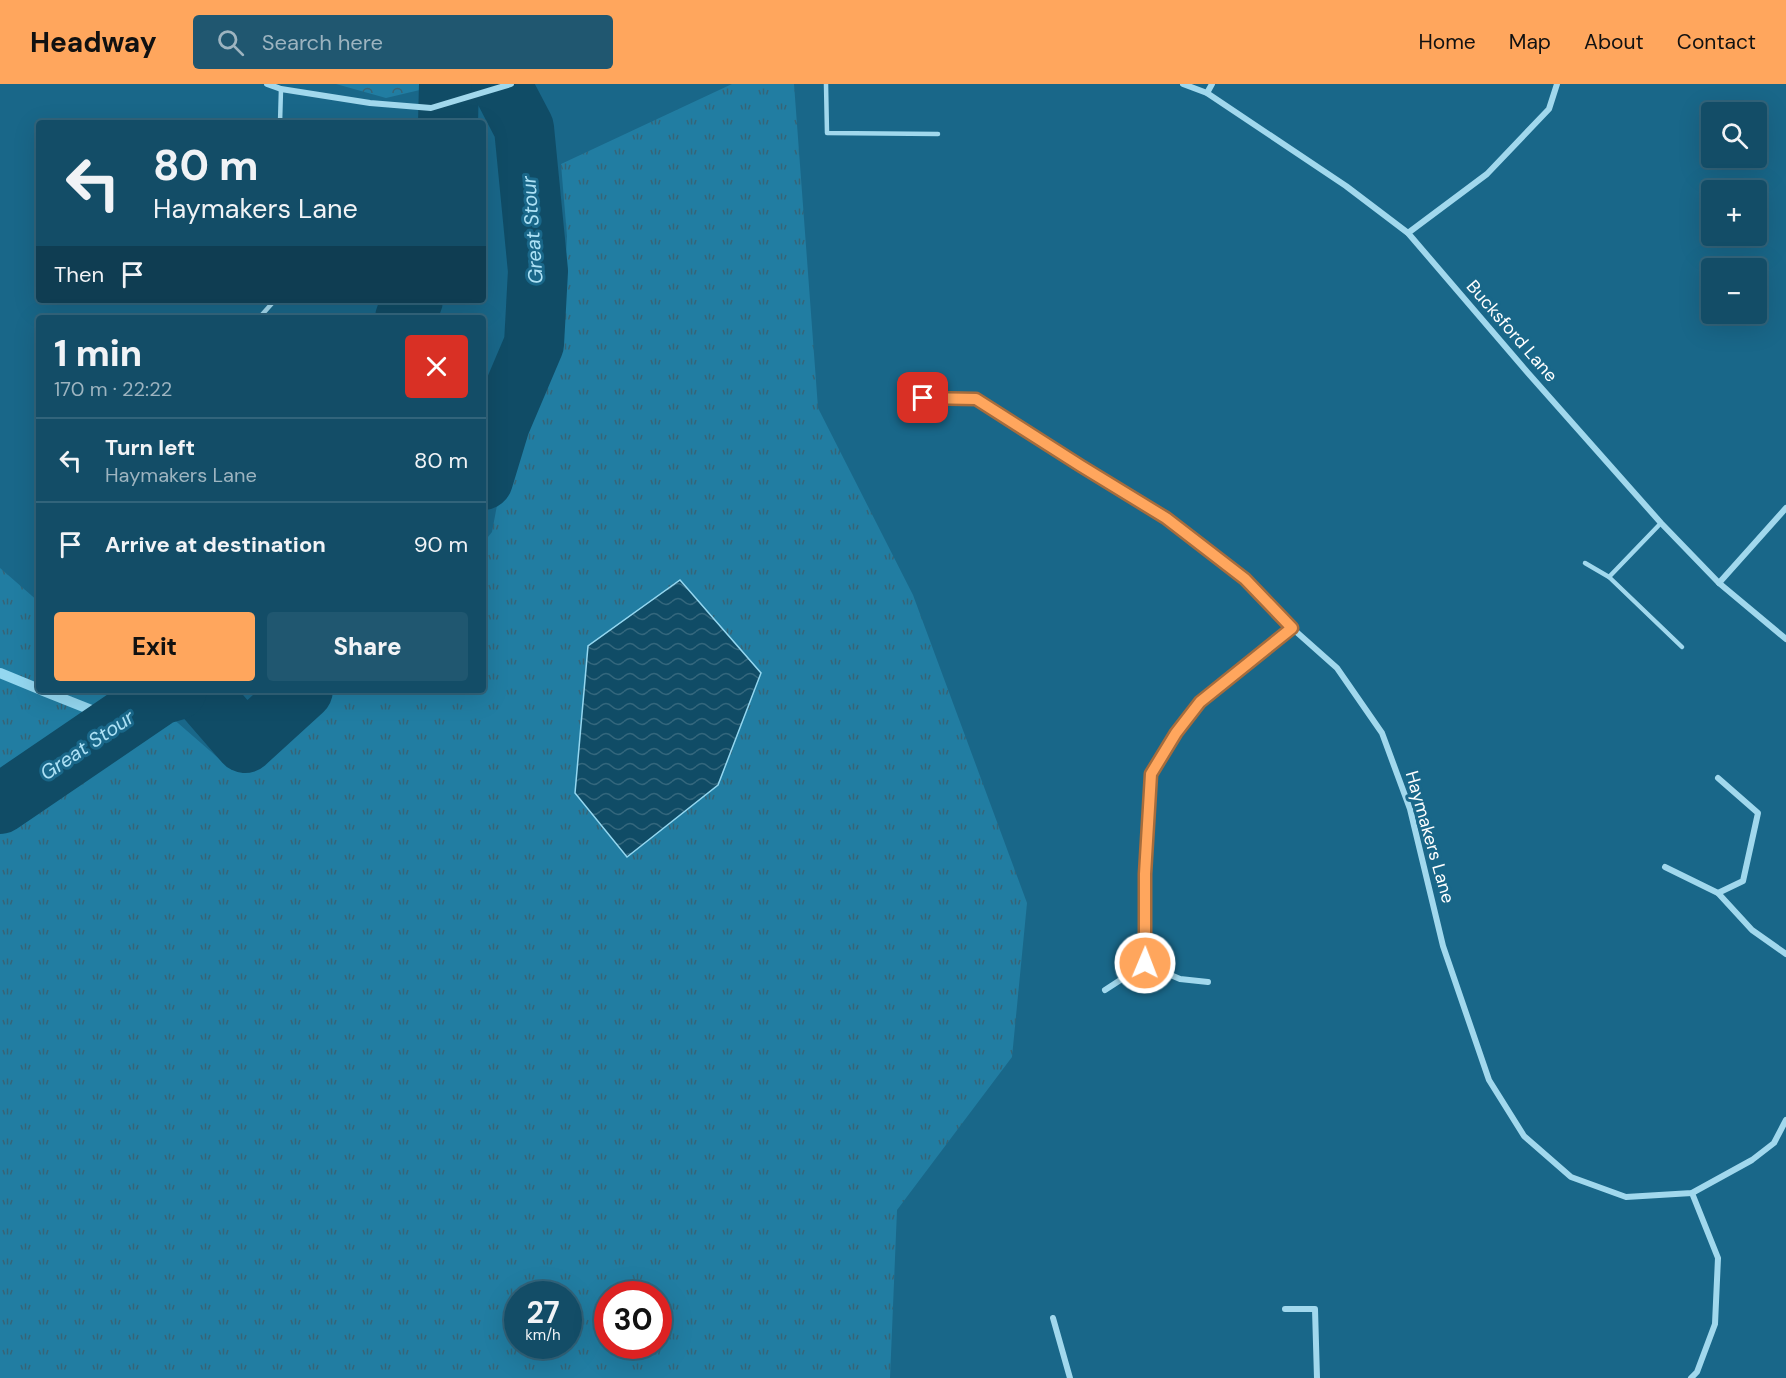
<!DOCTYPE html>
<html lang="en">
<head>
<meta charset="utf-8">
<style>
  :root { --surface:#134d67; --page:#205770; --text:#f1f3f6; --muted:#9db4c0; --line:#32647b; --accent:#ffa65d }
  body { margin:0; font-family:"DM Sans",sans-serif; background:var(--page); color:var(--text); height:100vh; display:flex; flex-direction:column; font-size:22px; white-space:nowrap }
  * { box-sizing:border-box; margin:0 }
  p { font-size:20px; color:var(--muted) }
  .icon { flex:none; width:33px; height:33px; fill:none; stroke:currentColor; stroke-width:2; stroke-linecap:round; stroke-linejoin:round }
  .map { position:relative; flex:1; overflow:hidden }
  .sheet { position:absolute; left:36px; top:231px; width:450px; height:378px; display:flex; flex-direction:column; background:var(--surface); border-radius:6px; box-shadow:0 6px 24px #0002,0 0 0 2px var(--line) }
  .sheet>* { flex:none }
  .guide { position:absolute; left:36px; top:36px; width:450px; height:183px; border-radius:6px; box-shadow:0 6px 24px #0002,0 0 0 2px var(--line); background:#134d67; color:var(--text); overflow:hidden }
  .fabs { position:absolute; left:1701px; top:18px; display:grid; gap:12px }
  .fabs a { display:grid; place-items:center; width:66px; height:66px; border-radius:6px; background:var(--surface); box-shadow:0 6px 24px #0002,0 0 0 2px var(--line); font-size:30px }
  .speed { position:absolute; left:504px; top:1197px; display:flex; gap:12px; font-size:30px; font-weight:700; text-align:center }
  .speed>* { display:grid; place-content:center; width:78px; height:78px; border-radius:50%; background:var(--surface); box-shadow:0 6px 24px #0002,0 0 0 2px var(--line); line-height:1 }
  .speed small { font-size:15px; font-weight:400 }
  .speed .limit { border:9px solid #d22; background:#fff; color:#111 }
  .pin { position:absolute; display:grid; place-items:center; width:51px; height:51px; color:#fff; margin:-26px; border-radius:12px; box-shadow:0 3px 9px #0006 }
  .me { position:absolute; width:66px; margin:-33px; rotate:1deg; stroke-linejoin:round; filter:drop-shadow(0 0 4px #0008) }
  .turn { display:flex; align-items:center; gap:21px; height:126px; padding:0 18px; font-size:27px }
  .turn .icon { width:78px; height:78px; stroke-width:2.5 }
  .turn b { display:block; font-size:42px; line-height:51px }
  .then { display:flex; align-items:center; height:57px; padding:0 18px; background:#0003; gap:12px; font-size:22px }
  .round { display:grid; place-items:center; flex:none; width:63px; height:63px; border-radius:6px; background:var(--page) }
  .summary { display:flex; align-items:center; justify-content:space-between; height:102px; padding:0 18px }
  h1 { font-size:36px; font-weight:800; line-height:45px }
  .button { display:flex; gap:12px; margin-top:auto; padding:12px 18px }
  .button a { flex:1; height:69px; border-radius:6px; background:var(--accent); color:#111; font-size:24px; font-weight:800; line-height:69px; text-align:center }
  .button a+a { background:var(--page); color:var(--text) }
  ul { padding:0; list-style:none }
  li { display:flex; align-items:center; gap:18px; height:84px; padding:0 18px; border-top:2px solid var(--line) }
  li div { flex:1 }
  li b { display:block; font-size:22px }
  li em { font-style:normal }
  header { display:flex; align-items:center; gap:36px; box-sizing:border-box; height:84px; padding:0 30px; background:var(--accent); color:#111 }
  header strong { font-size:28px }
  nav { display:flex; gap:33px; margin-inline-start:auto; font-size:21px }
  .search { width:420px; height:54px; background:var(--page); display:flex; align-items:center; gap:15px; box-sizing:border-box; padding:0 21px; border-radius:6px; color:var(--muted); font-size:22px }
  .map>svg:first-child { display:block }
  .grass { fill:url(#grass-tufts); fill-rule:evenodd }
  .forest { fill:url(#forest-crowns) }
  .water { fill:url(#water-waves); stroke:#94d7f0; stroke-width:1.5 }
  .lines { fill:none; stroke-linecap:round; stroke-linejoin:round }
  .stream { stroke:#94d7f0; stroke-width:10 }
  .river { stroke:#104c66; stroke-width:60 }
  .service { stroke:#a1d8ed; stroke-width:4.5 }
  .minor { stroke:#a1d8ed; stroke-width:6 }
  .route-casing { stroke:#a66c3c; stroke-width:15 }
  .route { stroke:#ffa65d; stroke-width:10 }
  .labels { text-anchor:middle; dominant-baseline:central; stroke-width:6; stroke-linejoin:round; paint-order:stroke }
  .street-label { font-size:18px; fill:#fff; stroke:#196789 }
  .water-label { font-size:20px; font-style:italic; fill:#ade1f5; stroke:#196789 }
</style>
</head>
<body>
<header>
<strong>Headway</strong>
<div class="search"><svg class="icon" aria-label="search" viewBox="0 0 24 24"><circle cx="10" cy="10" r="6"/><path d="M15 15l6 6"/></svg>Search here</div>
<nav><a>Home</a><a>Map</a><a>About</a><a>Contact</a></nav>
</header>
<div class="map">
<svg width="1786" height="1294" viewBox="0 0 1786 1294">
  <defs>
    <pattern id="grass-tufts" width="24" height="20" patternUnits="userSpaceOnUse" patternTransform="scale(1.5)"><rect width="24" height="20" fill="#217da2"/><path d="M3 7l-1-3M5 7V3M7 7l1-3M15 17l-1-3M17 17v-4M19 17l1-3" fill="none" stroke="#366477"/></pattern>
    <pattern id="forest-crowns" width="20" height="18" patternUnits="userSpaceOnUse" patternTransform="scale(1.5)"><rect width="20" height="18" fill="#217da2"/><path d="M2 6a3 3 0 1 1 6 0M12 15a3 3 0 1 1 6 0" fill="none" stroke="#366477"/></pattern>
    <pattern id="water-waves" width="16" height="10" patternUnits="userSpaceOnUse" patternTransform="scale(1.5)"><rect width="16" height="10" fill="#104c66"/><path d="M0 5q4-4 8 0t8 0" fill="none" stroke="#34677d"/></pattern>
  </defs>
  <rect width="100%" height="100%" fill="#196789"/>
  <path class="grass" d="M732,0h62l24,324 95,187 114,308 -15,154 -115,153 -7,168h-890v-810l39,34v88h101l92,80 92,-80h159v-147l9,-11 9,-48 61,-138 5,-110 -6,-72zM518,1210h50v52h-50zM608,1210h50v52h-50z"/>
  <polygon class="forest" points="336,0 445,0 386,14"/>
  <polygon class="water" points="680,496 761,589 718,701 627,773 575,709 588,562"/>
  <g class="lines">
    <g class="stream">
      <polyline points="0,589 39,605"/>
      <polyline points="41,606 114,635 160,611"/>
    </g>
    <g class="river">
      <polyline points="448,39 449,0"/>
      <polyline points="405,234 413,216"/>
      <polyline points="483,396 500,340 534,260 538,187 524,44 501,0"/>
      <polyline points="199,606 245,659 303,606"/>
      <polyline points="0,720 160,611 177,606"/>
    </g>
    <g class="service">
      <polyline points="826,0 827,49 938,50"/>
      <polyline points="280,39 281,5"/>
      <polyline points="259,234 275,216"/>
      <polyline points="1585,479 1609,493 1682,563"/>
      <polyline points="1609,493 1661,439"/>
    </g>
    <g class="minor">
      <polyline points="267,0 281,5 370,19 431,24 511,0"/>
      <polyline points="1183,0 1207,9 1346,102 1408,149 1528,289 1661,439 1719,499 1786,555"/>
      <polyline points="1207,9 1212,0"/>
      <polyline points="1408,149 1487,90 1549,25 1557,0"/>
      <polyline points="923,314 976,315 1081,382 1166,433 1245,495 1292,544 1337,584 1382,649 1410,725 1443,862 1489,996 1524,1052 1571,1093 1626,1113 1692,1109 1752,1076 1774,1059 1786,1036"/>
      <polyline points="1719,499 1786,424"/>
      <polyline points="1718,694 1758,729 1743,797 1718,809"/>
      <polyline points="1665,783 1718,809 1752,846 1786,870"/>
      <polyline points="1145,880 1145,790 1151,690 1176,649 1200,618 1292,544"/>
      <polyline points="1105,906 1145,880 1180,895 1208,898"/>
      <polyline points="1285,1225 1315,1225 1317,1294"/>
      <polyline points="1053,1234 1070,1294"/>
      <polyline points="1691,1294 1697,1288 1715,1240 1718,1174 1692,1109"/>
    </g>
  </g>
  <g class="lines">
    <g class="route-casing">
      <polyline id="route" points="923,314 976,315 1081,382 1166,434 1245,495 1292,544 1200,618 1176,649 1151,690 1145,790 1145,879"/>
    </g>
    <use href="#route" class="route"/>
  </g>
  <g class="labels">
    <g class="street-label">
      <text transform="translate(1512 247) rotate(49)">Bucksford Lane</text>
      <text transform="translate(1430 753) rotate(74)">Haymakers Lane</text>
    </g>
    <g class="water-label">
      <text transform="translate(532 146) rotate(-94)">Great Stour</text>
      <text transform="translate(87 661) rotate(-34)">Great Stour</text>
    </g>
  </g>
</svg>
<div class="fabs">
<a><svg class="icon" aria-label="search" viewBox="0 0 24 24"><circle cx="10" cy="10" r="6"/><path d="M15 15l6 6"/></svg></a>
<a>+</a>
<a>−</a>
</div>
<div class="speed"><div>27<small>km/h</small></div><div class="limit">30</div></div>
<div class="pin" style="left:923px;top:314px;background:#d93025"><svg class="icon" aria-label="arrive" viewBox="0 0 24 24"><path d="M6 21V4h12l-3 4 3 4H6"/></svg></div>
<svg class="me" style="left:1145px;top:879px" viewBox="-20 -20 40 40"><circle r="17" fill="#ffa65d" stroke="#fff" stroke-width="3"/><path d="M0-11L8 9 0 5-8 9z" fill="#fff"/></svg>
<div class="guide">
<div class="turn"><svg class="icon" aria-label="left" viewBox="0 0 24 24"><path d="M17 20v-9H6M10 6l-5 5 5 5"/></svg><div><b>80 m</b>Haymakers Lane</div></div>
<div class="then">Then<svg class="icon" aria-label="arrive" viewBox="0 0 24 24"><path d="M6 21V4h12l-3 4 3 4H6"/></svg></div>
</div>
<section class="sheet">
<div class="summary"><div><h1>1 min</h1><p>170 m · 22:22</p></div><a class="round" style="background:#d93025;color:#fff"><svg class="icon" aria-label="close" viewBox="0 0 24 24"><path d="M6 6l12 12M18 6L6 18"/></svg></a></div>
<ul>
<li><svg class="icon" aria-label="left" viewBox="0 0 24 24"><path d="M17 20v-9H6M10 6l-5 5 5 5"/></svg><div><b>Turn left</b><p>Haymakers Lane</p></div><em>80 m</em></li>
<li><svg class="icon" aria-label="arrive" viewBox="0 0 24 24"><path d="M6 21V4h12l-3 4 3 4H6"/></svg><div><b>Arrive at destination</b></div><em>90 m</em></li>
</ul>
<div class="button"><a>Exit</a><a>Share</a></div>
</section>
</div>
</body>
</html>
